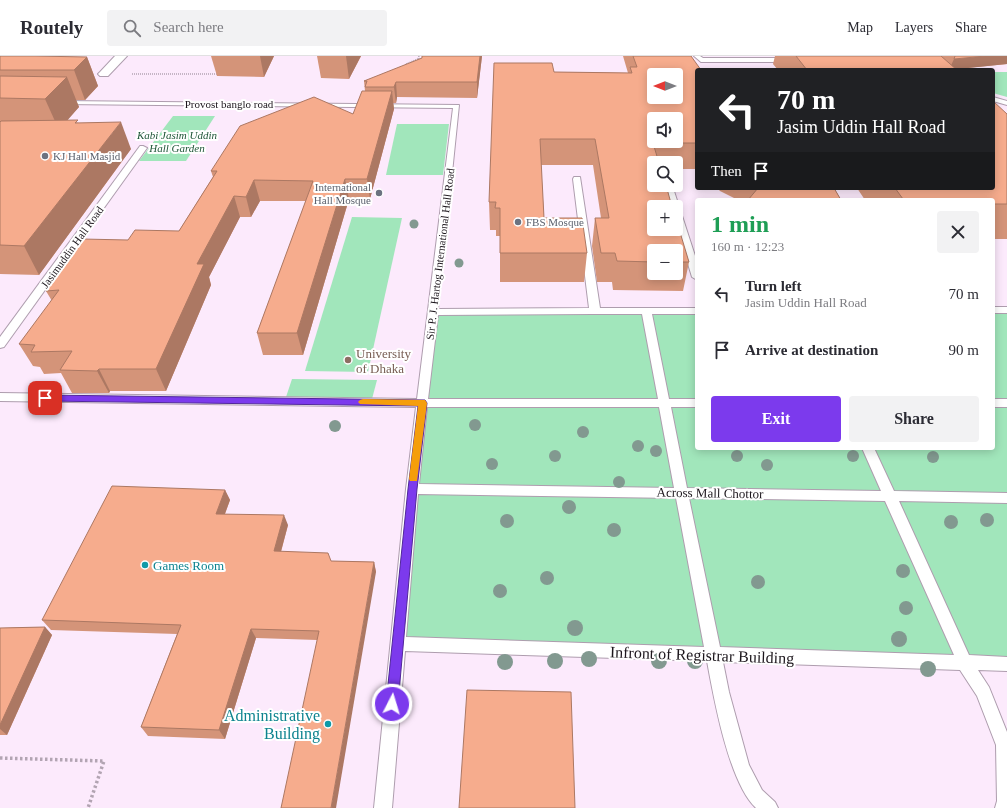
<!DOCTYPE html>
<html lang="en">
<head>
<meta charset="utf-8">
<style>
  :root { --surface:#fff; --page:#f2f2f3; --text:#2b2b33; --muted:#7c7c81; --line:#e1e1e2; --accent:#7c3aed }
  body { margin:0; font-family:"Times New Roman",serif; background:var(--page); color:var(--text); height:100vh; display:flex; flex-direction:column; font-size:15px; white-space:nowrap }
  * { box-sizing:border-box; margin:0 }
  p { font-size:13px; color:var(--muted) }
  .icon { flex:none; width:22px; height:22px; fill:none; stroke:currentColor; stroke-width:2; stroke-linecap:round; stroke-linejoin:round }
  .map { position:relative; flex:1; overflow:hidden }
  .drawer { position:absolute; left:695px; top:142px; width:300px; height:252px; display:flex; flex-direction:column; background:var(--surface); border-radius:4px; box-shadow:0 2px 10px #0003 }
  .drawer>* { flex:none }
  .guide { position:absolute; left:695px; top:12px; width:300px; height:122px; border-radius:4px; box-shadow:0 2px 10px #0003; background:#202124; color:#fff; overflow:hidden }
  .needle { width:26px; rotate:270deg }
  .fabs { position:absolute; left:647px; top:12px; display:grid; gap:8px }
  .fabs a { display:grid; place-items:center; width:36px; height:36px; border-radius:4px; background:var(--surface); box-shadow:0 2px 10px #0003; font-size:20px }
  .pin { position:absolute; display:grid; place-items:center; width:34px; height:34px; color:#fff; margin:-17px; border-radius:8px; box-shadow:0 2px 6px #0006 }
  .me { position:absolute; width:44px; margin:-22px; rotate:5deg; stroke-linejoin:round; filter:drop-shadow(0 0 3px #0008) }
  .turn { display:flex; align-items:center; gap:14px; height:84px; padding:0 16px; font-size:18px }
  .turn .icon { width:52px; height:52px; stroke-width:2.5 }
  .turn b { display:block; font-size:28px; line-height:34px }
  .then { display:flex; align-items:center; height:38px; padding:0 16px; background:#0003; gap:8px; font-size:15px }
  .round { display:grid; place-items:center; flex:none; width:42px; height:42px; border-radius:4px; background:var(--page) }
  .head { display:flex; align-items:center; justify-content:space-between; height:68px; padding:0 16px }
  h1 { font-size:24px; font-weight:700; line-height:30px; color:#1e9e55 }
  .primary-button { display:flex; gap:8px; margin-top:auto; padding:8px 16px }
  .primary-button a { flex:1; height:46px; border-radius:4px; background:var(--accent); color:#fff; font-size:16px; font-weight:700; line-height:46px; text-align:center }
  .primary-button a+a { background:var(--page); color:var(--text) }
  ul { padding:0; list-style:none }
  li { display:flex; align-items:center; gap:12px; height:56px; padding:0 16px }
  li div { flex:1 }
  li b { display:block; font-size:15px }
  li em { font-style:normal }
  header { display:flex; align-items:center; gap:24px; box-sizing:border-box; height:56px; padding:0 20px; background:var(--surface); border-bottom:1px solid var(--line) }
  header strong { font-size:19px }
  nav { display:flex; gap:22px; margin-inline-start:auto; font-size:14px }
  .search { width:280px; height:36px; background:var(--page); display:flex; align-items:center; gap:10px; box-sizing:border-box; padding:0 14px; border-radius:4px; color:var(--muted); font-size:15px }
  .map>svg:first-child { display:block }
  .green { fill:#a1e6bb }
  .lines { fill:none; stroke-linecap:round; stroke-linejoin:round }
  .service-casing { stroke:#ae9dae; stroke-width:2 }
  .minor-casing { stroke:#ae9dae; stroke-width:2 }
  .path-far1 { stroke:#b2a4b2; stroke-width:1.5; stroke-dasharray:1 1; stroke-linecap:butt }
  .path { stroke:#b2a4b2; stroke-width:3.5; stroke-dasharray:2.5 2.5; stroke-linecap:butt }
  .service { fill:#fff; fill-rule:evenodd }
  .minor { fill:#fff; fill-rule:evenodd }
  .tree { fill:#829990 }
  .wall { fill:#d49479; fill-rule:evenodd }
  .shaded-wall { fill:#ac7863 }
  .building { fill:#f6ac8d; stroke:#ac7863; fill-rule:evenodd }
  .route { fill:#7c3aed; stroke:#51269a }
  .slow { fill:#f59e0b }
  .worship-dot { fill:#6b7280; stroke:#fff; stroke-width:1.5 }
  .education-dot { fill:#8d6e63; stroke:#fff; stroke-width:1.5 }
  .culture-dot { fill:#0f9aa8; stroke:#fff; stroke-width:1.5 }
  .labels { text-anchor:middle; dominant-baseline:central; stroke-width:4; stroke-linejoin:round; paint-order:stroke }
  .far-street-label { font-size:11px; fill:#1c161c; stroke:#fff }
  .far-park-label { font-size:11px; font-style:italic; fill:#1f5638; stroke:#fff }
  .far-worship-label { font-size:11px; fill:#5b616d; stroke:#fff; text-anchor:start }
  .education-label { font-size:13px; fill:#785e54; stroke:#fff; text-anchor:start }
  .street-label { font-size:13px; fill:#1c161c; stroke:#fff }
  .culture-label { font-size:13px; fill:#0d838f; stroke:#fff; text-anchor:start }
  .near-street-label { font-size:16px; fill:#1c161c; stroke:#fff }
  .near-culture-label { font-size:16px; fill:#0d838f; stroke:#fff; text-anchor:end }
</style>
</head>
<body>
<header>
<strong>Routely</strong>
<div class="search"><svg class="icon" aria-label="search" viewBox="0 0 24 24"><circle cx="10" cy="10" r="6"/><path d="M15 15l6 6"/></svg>Search here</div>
<nav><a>Map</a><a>Layers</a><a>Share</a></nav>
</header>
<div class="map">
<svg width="1007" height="752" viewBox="0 0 1007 752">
  <rect width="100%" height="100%" fill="#fceafc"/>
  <g class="green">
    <polygon points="993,16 1007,16 1007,41 993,37"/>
    <polygon points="173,60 215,60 186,105 139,105"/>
    <polygon points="397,68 449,68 443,119 386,119"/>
    <polygon points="352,161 402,162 368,316 305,315"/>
    <rect x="993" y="256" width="14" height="89"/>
    <polygon points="643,257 660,345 426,344 436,258"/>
    <polygon points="649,257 697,257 697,345 666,345"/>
    <polygon points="292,323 377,324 372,343 286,341"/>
    <polygon points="993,348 1007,348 1007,438 892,437 871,392 993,392"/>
    <polygon points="426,349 660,349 677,434 417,429"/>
    <polygon points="668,349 697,349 697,392 864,392 883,436 685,434"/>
    <polygon points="416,436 679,439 707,594 401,585"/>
    <polygon points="686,440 886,442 956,602 717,595"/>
    <polygon points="895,443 1007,444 1007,604 968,603"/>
  </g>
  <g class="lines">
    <g class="service-casing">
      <g id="service">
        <polygon points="694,0 700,0 703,2 791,2 794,4 791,6 701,6"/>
        <polygon points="993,41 1007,45 1007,49 993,45"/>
        <path d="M63,45l396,4 -21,204 151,-1 -16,-129 1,-2h6l20,131h97v6h-45l17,85h28v8h-26l16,81 194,3 -19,-43h12l20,43 113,2v10l-108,-2 70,154 38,2v14l-29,-1 11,17 18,45v76h-12l2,-7 -1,-56 -19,-49 -17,-26 -237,-8 6,30 20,73 13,25 13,12 3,6h-22c-27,-25 -42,-109 -49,-147l-302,-10 -13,157h-18l32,-319 10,-82 -416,-6v-8l417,6 36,-291 -392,-4 -1,-1zM593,258h49l16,85h-230l10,-84zM427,351h232l15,81 -255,-4zM418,438l258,4 28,149 -298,-10zM689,442l196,3 69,154 -234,-8z"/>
        <polygon points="140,90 143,90 147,92 4,291 0,292 0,281"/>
        <polygon points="664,129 672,129 697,206 697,224 692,221 676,168 676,151 671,151"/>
        <rect x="993" y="251" width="14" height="6"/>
        <rect x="993" y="343" width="14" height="8"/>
      </g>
    </g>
    <g class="minor-casing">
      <polygon id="minor" points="115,0 127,0 108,20 100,20 98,18 100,16"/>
    </g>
    <g class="path-far1">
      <polyline points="419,0 418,3 423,3"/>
      <polyline points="406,8 418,3"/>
      <polyline points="132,18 219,18"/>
    </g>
    <polyline class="path" points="0,702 104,705 88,752"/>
    <use href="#service" class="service"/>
    <use href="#minor" class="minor"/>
  </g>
  <g class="tree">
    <circle cx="414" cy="168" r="4.5"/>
    <circle cx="459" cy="207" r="4.5"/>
    <circle cx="475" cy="369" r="6"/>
    <circle cx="335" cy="370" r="6"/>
    <circle cx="583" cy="376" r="6"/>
    <circle cx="638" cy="390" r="6"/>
    <circle cx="656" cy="395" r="6"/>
    <circle cx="555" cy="400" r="6"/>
    <circle cx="737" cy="400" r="6"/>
    <circle cx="853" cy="400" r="6"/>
    <circle cx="933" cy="401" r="6"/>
    <circle cx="492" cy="408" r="6"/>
    <circle cx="767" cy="409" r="6"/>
    <circle cx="619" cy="426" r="6"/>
    <circle cx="569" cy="451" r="7"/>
    <circle cx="987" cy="464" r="7"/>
    <circle cx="507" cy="465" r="7"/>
    <circle cx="951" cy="466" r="7"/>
    <circle cx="614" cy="474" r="7"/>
    <circle cx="903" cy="515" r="7"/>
    <circle cx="547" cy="522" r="7"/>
    <circle cx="758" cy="526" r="7"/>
    <circle cx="500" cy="535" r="7"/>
    <circle cx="906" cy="552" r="7"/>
    <circle cx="575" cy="572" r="8"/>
    <circle cx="899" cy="583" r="8"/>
    <circle cx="589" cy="603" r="8"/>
    <circle cx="555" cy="605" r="8"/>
    <circle cx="659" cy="605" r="8"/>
    <circle cx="695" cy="605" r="8"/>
    <circle cx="505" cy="606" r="8"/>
    <circle cx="928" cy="613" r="8"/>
  </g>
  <g class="wall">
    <polygon points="0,0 87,1 98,30 85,44 76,44 79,51 67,64 79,67 131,93 39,219 0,218"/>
    <polygon points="211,0 274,0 264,21 217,20"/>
    <polygon points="317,0 361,0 349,23 321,22"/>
    <polygon points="482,0 477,42 397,41 396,47 393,47 394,53 370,143 349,143 303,299 263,299 257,277 306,145 260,145 251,161 240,161 209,221 211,229 166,335 110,335 109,337 72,337 61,317 44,318 40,311 33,310 19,288 52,245 46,235 128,184 179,175 213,121 211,115 353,58 365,35 364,25"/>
    <path d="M623,0h68l6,14v99h-21v-6h-22l35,99 -6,29 -70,-1 -1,-8h-15l-5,-36 3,-28h6l-8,-53h-52l3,53 43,35 -3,29h-84v-46h-4v-6h-6l-1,-28 65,-130 74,1zM654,195h22v22h-22z"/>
    <polygon points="768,0 1007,0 1007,8 956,13 957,14 778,14 773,8 775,0"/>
    <polygon points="1007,58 1007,183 993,183 993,144 865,144 857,132 993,132"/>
    <polygon points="717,132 834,132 841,144 738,144 720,135"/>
    <polygon points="225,434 230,444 225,458 288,469 281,496 331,505 374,506 376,516 317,584 256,582 225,683 148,680 141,671 177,578 51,574 42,564"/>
    <polygon points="45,571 52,579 7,679 0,679 0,572"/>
  </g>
  <g class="shaded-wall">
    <polygon points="260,0 274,0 264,21"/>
    <polygon points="346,0 361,0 349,23"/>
    <polygon points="480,0 482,0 477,42 477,26"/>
    <polygon points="986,0 1007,0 1007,8 949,14 954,3"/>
    <polygon points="87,1 98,30 85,44 74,14"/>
    <polygon points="67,21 79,51 59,74 45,43"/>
    <polygon points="396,26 397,41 396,47 394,31"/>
    <polygon points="392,35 394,53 370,143 367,123"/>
    <polygon points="121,66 131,93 39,219 24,190"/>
    <polygon points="345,123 349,143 303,299 297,277"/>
    <polygon points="254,124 260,145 251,161 246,141"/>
    <polygon points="234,140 240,161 209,221 211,229 166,335 156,313 197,208"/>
    <polygon points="99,313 110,335 109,337 97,315"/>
    <polygon points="225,434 230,444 221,468 216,458"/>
    <polygon points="284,459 288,469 278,506 274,495"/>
    <polygon points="374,506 376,516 336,752 331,752"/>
    <polygon points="45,571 52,579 7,679 0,673 0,669"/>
    <polygon points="251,573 256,582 225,683 219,674"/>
  </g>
  <g class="building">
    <polygon points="0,0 35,0 87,1 74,14 0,14"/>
    <polygon points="422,0 480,0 477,26 396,26 394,31 365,31 367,25 364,25 422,2"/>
    <path d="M633,0h58l10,14h-4v73h-44l6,20h-5v22h12l6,22h-18v22h22v-10l13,43h-13v-11h-22v11l-37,-1 -2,-8h-14l-6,-35h14l-14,-79h-55l4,79h38l5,35h-87v-45h-5l1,-6h-7l5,-139h58l2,9 78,1 -2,-6h7zM654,19h22v22h-22zM654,63h22v22h-22z"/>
    <polygon points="796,0 941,0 957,14 807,14"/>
    <polygon points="955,0 986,0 954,3"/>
    <polygon points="0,20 67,21 45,43 0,42"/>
    <polygon points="362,35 392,35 367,123 345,123 297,277 257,277 313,125 254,124 246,141 234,140 197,208 204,208 156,313 99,313 97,315 60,314 72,295 31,296 35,289 19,288 59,234 46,235 82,183 128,184 135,174 179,175 217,115 211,115 240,70 314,41 353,58"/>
    <polygon points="993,45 1007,58 1007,148 993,148 993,144 925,144 924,143 903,143 895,132 993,132"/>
    <polygon points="78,64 75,67 121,66 24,190 0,189 0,66 1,65"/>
    <polygon points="758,132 834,132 841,144 748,144"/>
    <polygon points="112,430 225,434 216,458 284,459 274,495 328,497 331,505 374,506 331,752 281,752 319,575 251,573 219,674 141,671 181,569 42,564"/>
    <polygon points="45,571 0,669 0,572"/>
    <polygon points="467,634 571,636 575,752 459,752"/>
  </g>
  <polygon class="route" points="45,339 425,344 427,347 417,433 398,648 397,652 392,654 388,652 386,648 408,433 418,350 45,345 40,342"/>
  <polygon class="slow" points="363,343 425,344 427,347 417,425 410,425 409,423 418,350 360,348 358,346 360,344"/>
  <g class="worship-dot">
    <circle cx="45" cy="100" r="4"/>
    <circle cx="379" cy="137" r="4"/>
    <circle cx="518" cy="166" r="4"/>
  </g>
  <circle class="education-dot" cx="348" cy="304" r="4"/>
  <g class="culture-dot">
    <circle cx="145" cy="509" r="4"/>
    <circle cx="328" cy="668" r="4"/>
  </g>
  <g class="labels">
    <g class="far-street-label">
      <text x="229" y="48">Provost banglo road</text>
      <text transform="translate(72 191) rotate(-54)">Jasimuddin Hall Road</text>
      <text transform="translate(440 198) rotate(-83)">Sir P. J. Hartog International Hall Road</text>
    </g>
    <g class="far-park-label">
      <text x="177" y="79">Kabi Jasim Uddin<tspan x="177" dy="13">Hall Garden</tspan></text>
    </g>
    <g class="far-worship-label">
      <text x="53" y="100">KJ Hall Masjid</text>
      <text x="371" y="131" text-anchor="end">International<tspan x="371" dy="13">Hall Mosque</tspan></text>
      <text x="526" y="166">FBS Mosque</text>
    </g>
    <g class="education-label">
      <text x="356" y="297">University<tspan x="356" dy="15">of Dhaka</tspan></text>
    </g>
    <g class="street-label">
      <text transform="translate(710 437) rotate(1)">Across Mall Chottor</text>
    </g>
    <g class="culture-label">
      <text x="153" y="509">Games Room</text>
    </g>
    <g class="near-street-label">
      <text transform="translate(702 599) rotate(2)">Infront of Registrar Building</text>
    </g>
    <g class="near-culture-label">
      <text x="320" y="659">Administrative<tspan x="320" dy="18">Building</tspan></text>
    </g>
  </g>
</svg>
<div class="fabs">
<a><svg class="needle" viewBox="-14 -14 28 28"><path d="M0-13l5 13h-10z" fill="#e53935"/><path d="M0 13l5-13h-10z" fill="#7c7c81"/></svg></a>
<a><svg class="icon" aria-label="sound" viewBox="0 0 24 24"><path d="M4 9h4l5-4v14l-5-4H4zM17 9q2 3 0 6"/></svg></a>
<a><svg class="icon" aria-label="search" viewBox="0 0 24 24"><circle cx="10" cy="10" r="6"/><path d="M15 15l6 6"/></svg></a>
<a>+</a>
<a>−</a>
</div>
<div class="pin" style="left:45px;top:342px;background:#d93025"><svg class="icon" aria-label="arrive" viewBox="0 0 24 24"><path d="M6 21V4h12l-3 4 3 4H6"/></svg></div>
<svg class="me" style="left:392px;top:648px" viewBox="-20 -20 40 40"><circle r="17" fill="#7c3aed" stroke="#fff" stroke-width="3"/><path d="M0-11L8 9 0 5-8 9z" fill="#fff"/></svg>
<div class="guide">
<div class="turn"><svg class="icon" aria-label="left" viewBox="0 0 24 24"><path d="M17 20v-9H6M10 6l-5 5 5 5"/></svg><div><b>70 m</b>Jasim Uddin Hall Road</div></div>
<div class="then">Then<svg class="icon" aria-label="arrive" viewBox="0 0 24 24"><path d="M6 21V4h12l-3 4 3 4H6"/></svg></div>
</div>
<section class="drawer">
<div class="head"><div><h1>1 min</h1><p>160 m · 12:23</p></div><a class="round"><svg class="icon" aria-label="close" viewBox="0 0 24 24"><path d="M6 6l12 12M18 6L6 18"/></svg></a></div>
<ul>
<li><svg class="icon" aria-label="left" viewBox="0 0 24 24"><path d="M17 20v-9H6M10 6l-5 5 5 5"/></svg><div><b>Turn left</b><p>Jasim Uddin Hall Road</p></div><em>70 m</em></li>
<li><svg class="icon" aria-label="arrive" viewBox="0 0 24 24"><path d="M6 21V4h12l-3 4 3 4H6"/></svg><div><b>Arrive at destination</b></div><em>90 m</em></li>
</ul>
<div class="primary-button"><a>Exit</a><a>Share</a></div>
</section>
</div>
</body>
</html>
